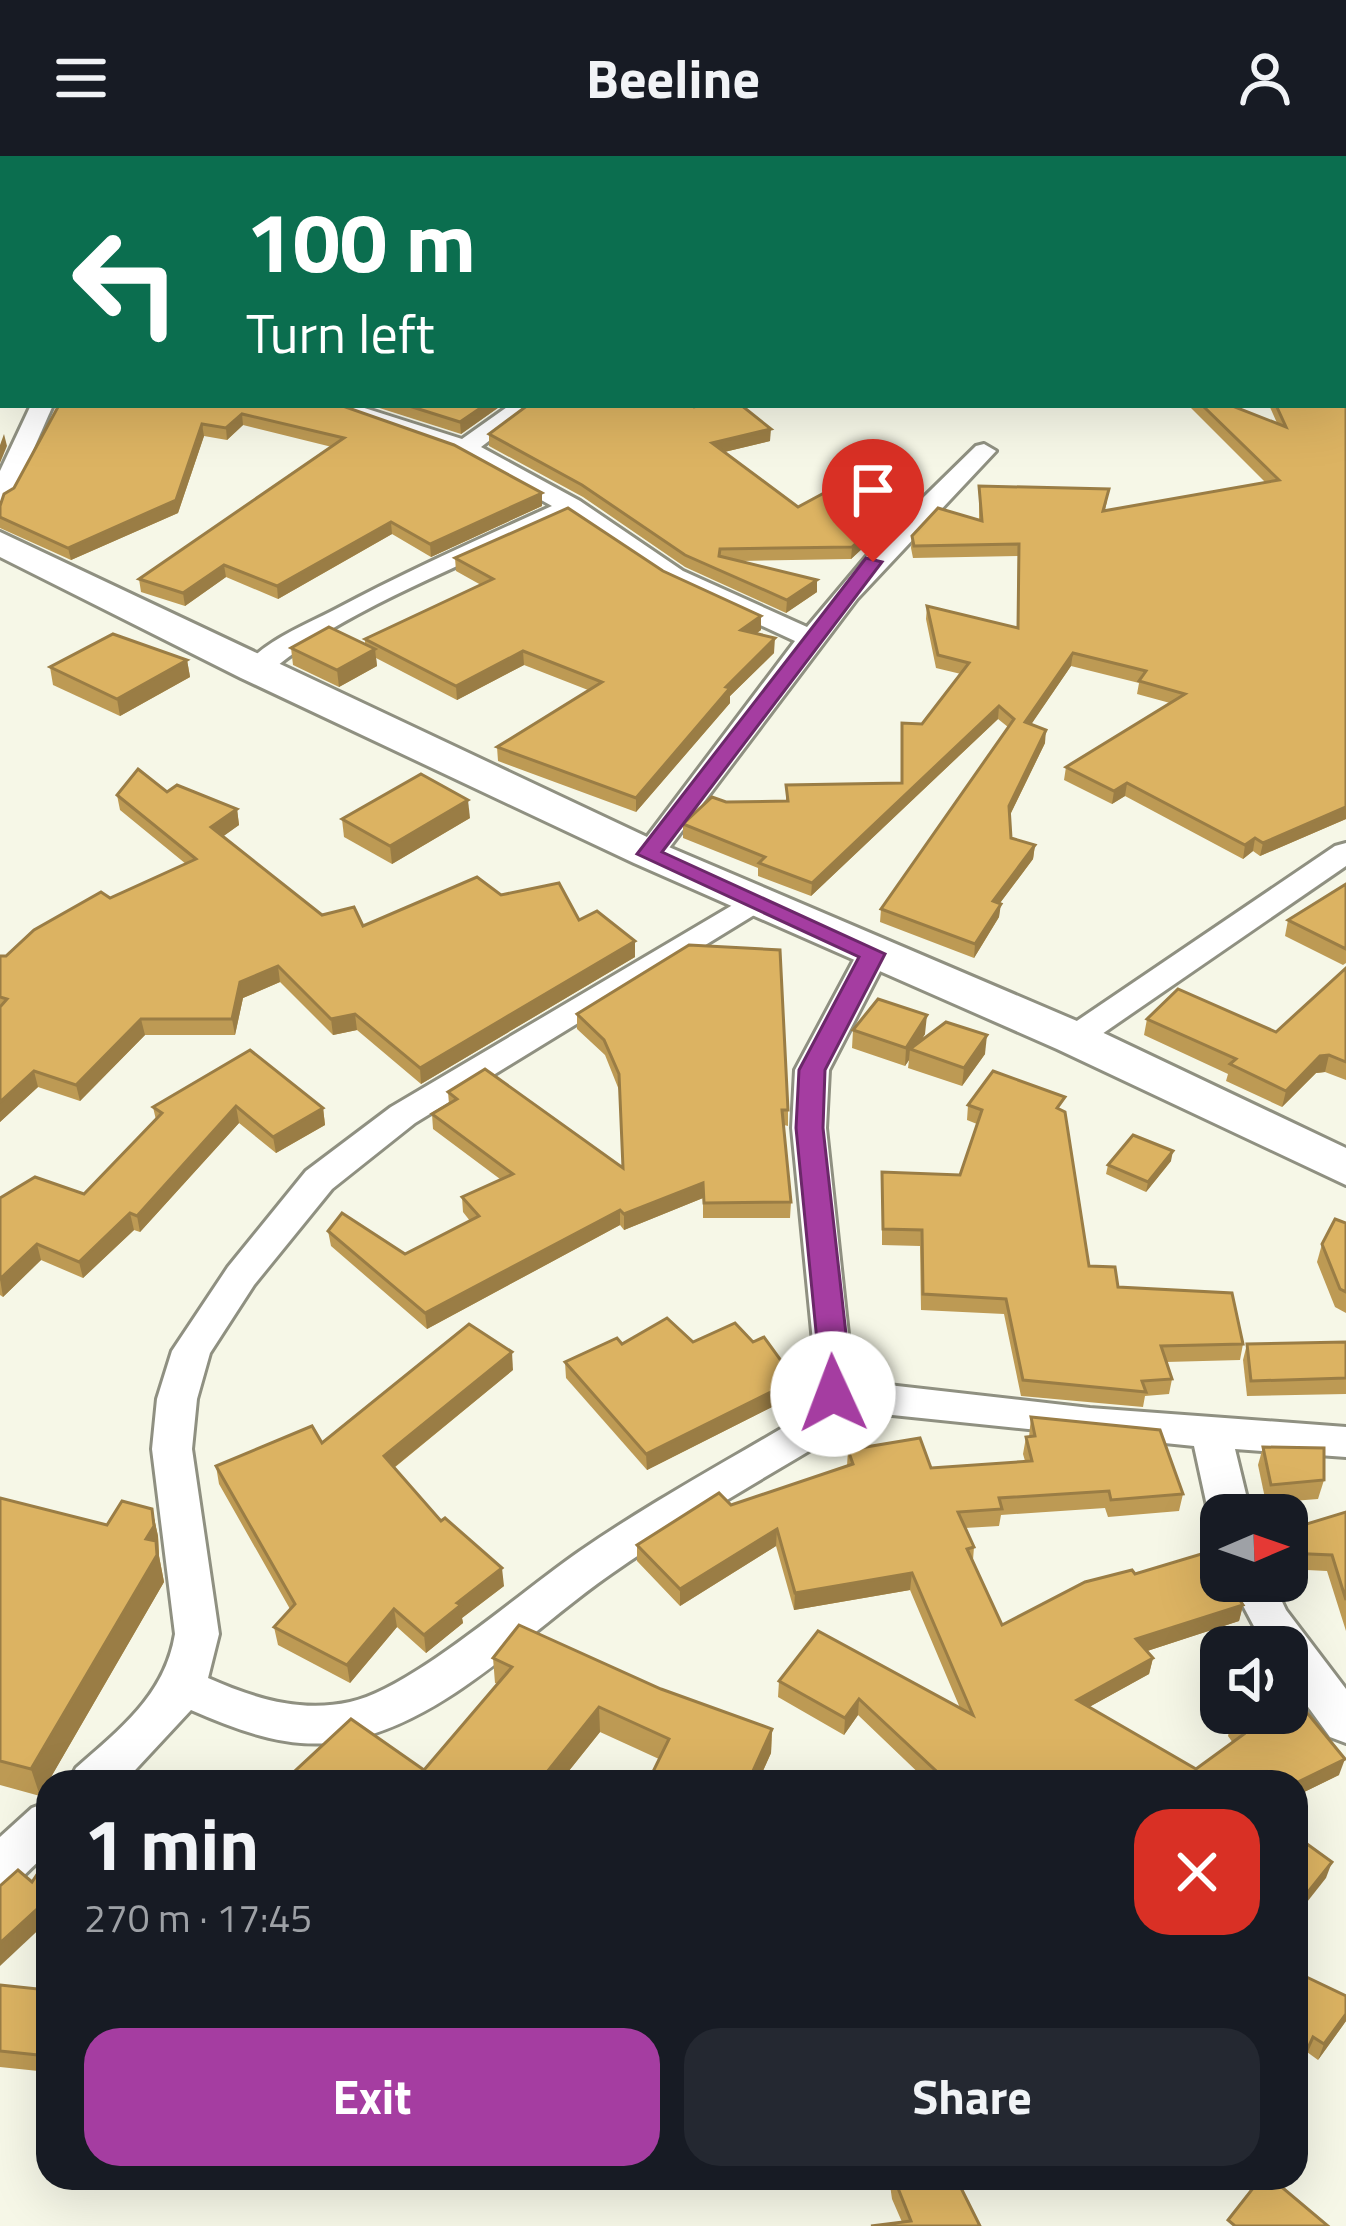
<!DOCTYPE html>
<html lang="en">
<head>
<meta charset="utf-8">
<style>
  :root { --surface:#171b24; --page:#242831; --text:#f1f3f6; --muted:#9ea1a6; --accent:#a53da1 }
  body { margin:0; font-family:"Titillium Web",sans-serif; background:var(--page); color:var(--text); height:100vh; display:flex; flex-direction:column; font-size:45px; white-space:nowrap }
  * { box-sizing:border-box; margin:0 }
  p { font-size:39px; color:var(--muted) }
  .icon { flex:none; width:66px; height:66px; fill:none; stroke:currentColor; stroke-width:2; stroke-linecap:round; stroke-linejoin:round }
  .map { position:relative; flex:1; overflow:hidden }
  .side { position:absolute; left:36px; top:1614px; width:1272px; height:420px; display:flex; flex-direction:column; background:var(--surface); border-radius:36px; box-shadow:0 12px 48px #0002 }
  .side>* { flex:none }
  .guide { position:absolute; left:0px; top:0px; width:1347px; height:252px; box-shadow:0 12px 48px #0002; background:#0b6e4f; color:#fff; overflow:hidden }
  .needle { width:78px; rotate:88deg }
  .controls { position:absolute; left:1200px; top:1338px; display:grid; gap:24px }
  .controls a { display:grid; place-items:center; width:108px; height:108px; border-radius:24px; background:var(--surface); box-shadow:0 12px 48px #0002; font-size:60px }
  .pin { position:absolute; display:grid; place-items:center; width:102px; height:102px; color:#fff; margin:-123px -51px; border-radius:50% 50% 50% 0; rotate:-45deg; box-shadow:0 0 12px #0007 }
  .pin .icon { rotate:45deg }
  .me { position:absolute; width:132px; margin:-66px; rotate:358deg; stroke-linejoin:round; filter:drop-shadow(0 0 9px #0008) }
  .turn { display:flex; align-items:center; gap:42px; height:252px; padding:0 48px; font-size:54px }
  .turn .icon { width:156px; height:156px; stroke-width:2.5 }
  .turn b { display:block; font-size:84px; line-height:102px }
  .round { display:grid; place-items:center; flex:none; width:126px; height:126px; border-radius:36px; background:var(--page) }
  .summary { display:flex; align-items:center; justify-content:space-between; height:204px; padding:0 48px }
  h1 { font-size:72px; font-weight:700; line-height:90px }
  .cta { display:flex; gap:24px; margin-top:auto; padding:24px 48px }
  .cta a { flex:1; height:138px; border-radius:36px; background:var(--accent); color:#fff; font-size:48px; font-weight:700; line-height:138px; text-align:center }
  .cta a+a { background:var(--page); color:var(--text) }
  header { display:flex; justify-content:space-between; align-items:center; height:156px; padding:0 48px; background:var(--surface); font-size:54px; font-weight:700 }
  .map>svg:first-child { display:block }
  .lines { fill:none; stroke-linecap:round; stroke-linejoin:round }
  .street-casing { stroke:#8f9081; stroke-width:6 }
  .secondary-casing { stroke:#8f9081; stroke-width:6 }
  .street { fill:#fff; fill-rule:evenodd }
  .secondary { fill:#fff; fill-rule:evenodd }
  .wall { fill:#bd9a54 }
  .shaded-wall { fill:#9a7d45 }
  .building { fill:#dcb362; stroke:#9a7d45; stroke-width:3 }
  .route { fill:#a53da1; stroke:#6b2869; stroke-width:3 }
</style>
</head>
<body>
<header><svg class="icon" aria-label="menu" viewBox="0 0 24 24"><path d="M4 6h16M4 12h16M4 18h16"/></svg>Beeline<svg class="icon" aria-label="person" viewBox="0 0 24 24"><circle cx="12" cy="8" r="4"/><path d="M4 21q1-7 8-7t8 7"/></svg></header>
<div class="map">
<svg width="1346" height="2070" viewBox="0 0 1346 2070">
  <rect width="100%" height="100%" fill="#f6f7e7"/>
  <g class="lines">
    <g class="street-casing">
      <g id="street">
        <polygon points="31,249 53,249 12,342 0,349 0,315"/>
        <path d="M321,249h34l107,34 48,-34h26l-55,42 99,54 103,70 124,56 75,-89 94,-92 8,-2 12,7 -139,148 -197,261 -11,3 -15,-9 161,-213 -130,-60 -96,-65c-90,42 -232,96 -304,160h-20l-4,-6c23,-29 60,-43 93,-60 71,-38 145,-71 218,-104l-95,-53z"/>
        <polygon points="1346,687 1346,710 1086,889 1062,889 1057,882 1062,875 1335,690"/>
        <path d="M753,737l11,2 5,7 -5,7 -349,214 -83,66 -78,96 -44,68 -13,46 -5,50 27,185 -11,44c45,20 92,35 142,24 62,-13 174,-113 230,-151 71,-49 147,-90 221,-134l12,-23 1,-42 -22,-224 3,-58 62,-116 16,-10 16,10 -60,116 -3,58 27,253 237,27 256,19v30l-111,-8 16,66h-30v13l-12,-13 -15,-69 -350,-36 -15,29c-73,44 -148,86 -218,135 -81,56 -162,145 -261,166 -55,12 -109,-8 -159,-30l-67,72h-55l7,-14c44,-39 89,-73 99,-134l-23,-185 5,-50 15,-48 56,-84 78,-96 85,-64z"/>
        <polygon points="1230,1425 1272,1425 1286,1454 1346,1533 1346,1587 1330,1581 1287,1522 1287,1491 1265,1491"/>
        <polygon points="48,1646 48,1696 17,1726 0,1732 0,1681 32,1652"/>
      </g>
    </g>
    <g class="secondary-casing">
      <polygon id="secondary" points="0,376 664,689 1091,871 1346,992 1346,1029 1057,893 634,707 241,522 0,401"/>
    </g>
    <use href="#street" class="street"/>
    <use href="#secondary" class="secondary"/>
  </g>
  <g class="wall">
    <polygon points="59,249 340,249 542,350 431,401 392,378 278,443 226,421 185,450 141,436 139,423 332,291 243,269 227,284 204,280 178,357 71,404 0,372 0,350 14,332"/>
    <polygon points="370,249 502,249 461,278"/>
    <polygon points="1188,249 1230,249 1277,267 1269,249 1344,249 1346,663 1260,700 1253,695 1243,703 1125,640 1112,648 1064,624 1066,611 1170,547 1137,538 1139,527 1071,510 1031,568 1045,587 1010,659 1011,682 1035,689 1033,703 1000,747 999,761 974,802 880,766 881,753 1008,571 998,563 811,740 758,720 758,712 683,682 683,668 726,646 786,645 786,629 901,627 902,567 922,568 961,518 936,512 926,463 927,450 1017,472 1018,400 913,402 911,392 912,380 979,364 979,330 1107,345 1105,354 1266,327"/>
    <polygon points="489,278 770,285 724,296 798,351 905,342 904,354 851,403 741,405 817,424 817,436 786,457 685,411 583,341 489,290"/>
    <polygon points="455,402 663,415 761,474 756,478 774,497 730,540 730,547 636,656 498,605 497,591 588,534 524,509 457,544 376,502 377,510 339,531 293,509 291,492 365,488 365,483 481,429 456,415"/>
    <polygon points="187,504 190,521 120,560 53,529 50,511"/>
    <polygon points="167,636 237,653 239,669 223,680 322,759 363,770 501,739 579,764 635,801 421,928 357,874 333,879 280,826 243,842 235,879 145,879 80,945 38,931 0,966 0,800 6,800 110,742 186,708 120,654 117,639"/>
    <polygon points="470,662 392,708 344,681 342,663"/>
    <polygon points="1346,728 1346,807 1343,809 1285,780 1288,764"/>
    <polygon points="1346,812 1346,924 1325,916 1316,917 1282,951 1226,925 1228,918 1144,879 1147,863 1276,876"/>
    <polygon points="577,858 788,954 788,970 784,969 791,1046 790,1062 703,1062 703,1042 624,1074 620,1069 427,1173 331,1090 328,1075 405,1098 470,1065 463,1056 462,1041 500,1023 433,973 432,958 449,948 448,936 623,1012 619,934 605,899 577,873"/>
    <polygon points="853,874 925,878 921,884 985,898 962,930 908,912 909,904 905,910 852,892"/>
    <polygon points="968,949 1063,955 1089,1110 1118,1131 1243,1188 1240,1204 1166,1206 1172,1223 1169,1238 1145,1240 1143,1251 1021,1240 1004,1158 921,1154 920,1090 882,1089 882,1016 960,1019 977,968 967,964"/>
    <polygon points="153,951 323,952 325,969 276,997 239,967 140,1076 134,1074 83,1122 41,1104 3,1141 0,1139 0,1042 84,1038 156,964"/>
    <polygon points="1171,1005 1146,1036 1106,1018 1108,1009"/>
    <polygon points="1346,1067 1346,1157 1335,1151 1317,1106 1322,1088"/>
    <polygon points="753,1186 794,1240 647,1314 566,1222 565,1206 622,1188"/>
    <polygon points="1346,1186 1346,1238 1247,1240 1243,1204 1247,1188"/>
    <polygon points="513,1214 394,1312 441,1365 504,1430 462,1462 463,1467 426,1497 397,1471 350,1527 278,1489 274,1471 290,1453 219,1328 216,1310 322,1287"/>
    <polygon points="1031,1261 1183,1338 1179,1355 1108,1361 1105,1352 1001,1359 999,1370 965,1372 974,1391 973,1404 1002,1469 1135,1418 1243,1449 1239,1465 1147,1495 1153,1502 1149,1518 1089,1551 1196,1613 1233,1587 1228,1580 1232,1564 1339,1619 1296,1640 1296,1626 928,1626 858,1559 844,1579 778,1541 779,1525 960,1552 910,1434 794,1454 776,1390 680,1450 637,1405 637,1389 731,1349 847,1310 848,1294 931,1312 1025,1305 1023,1298 1026,1281 1029,1281"/>
    <polygon points="1263,1291 1324,1324 1318,1343 1266,1347 1258,1309"/>
    <polygon points="0,1342 107,1369 152,1353 158,1380 159,1400 164,1426 40,1640 0,1629"/>
    <polygon points="1346,1356 1346,1475 1327,1415 1287,1413 1287,1374"/>
    <polygon points="493,1502 661,1533 772,1573 771,1597 758,1626 648,1626 659,1603 600,1576 560,1626 283,1626 424,1614 498,1528 495,1527"/>
    <polygon points="1296,1816 1346,1840 1346,1865 1318,1904 1307,1896"/>
    <polygon points="0,1829 48,1834 48,1916 0,1911"/>
    <polygon points="889,2022 1005,2022 1005,2025 959,2029 980,2070 902,2066 892,2043"/>
  </g>
  <g class="shaded-wall">
    <polygon points="712,0 751,0 740,3 701,3"/>
    <polygon points="485,249 502,249 461,278 460,266"/>
    <polygon points="242,258 243,269 227,284 226,272"/>
    <polygon points="202,268 204,280 178,357 71,404 68,392"/>
    <polygon points="771,273 770,285 712,299 712,287"/>
    <polygon points="4,278 7,290 0,307 0,289"/>
    <polygon points="542,337 542,350 431,401 430,388"/>
    <polygon points="905,342 904,354 851,403 852,391"/>
    <polygon points="391,366 392,378 278,443 277,430"/>
    <polygon points="224,409 226,421 185,450 183,437"/>
    <polygon points="817,424 817,436 786,457 787,444"/>
    <polygon points="761,460 761,474 740,488 741,474"/>
    <polygon points="775,482 774,497 730,540 730,547 636,656 636,642 726,531"/>
    <polygon points="375,493 377,510 339,531 337,514"/>
    <polygon points="523,495 524,509 457,544 456,530"/>
    <polygon points="1073,497 1071,510 1024,579 1025,566"/>
    <polygon points="187,504 190,521 120,560 117,543"/>
    <polygon points="999,550 998,563 811,740 812,727"/>
    <polygon points="1046,574 1045,587 1008,663 1009,650"/>
    <polygon points="1127,627 1125,640 1112,648 1114,635"/>
    <polygon points="468,644 470,662 392,708 390,690"/>
    <polygon points="1346,651 1346,663 1260,700 1263,687"/>
    <polygon points="237,653 239,669 214,687 211,671"/>
    <polygon points="1255,682 1253,695 1243,703 1245,689"/>
    <polygon points="1035,689 1033,703 991,759 993,745"/>
    <polygon points="1001,748 999,761 974,802 975,788"/>
    <polygon points="635,785 635,801 421,928 420,912"/>
    <polygon points="278,810 280,826 243,842 235,879 232,863 240,826"/>
    <polygon points="355,858 357,874 333,879 331,863"/>
    <polygon points="927,859 925,878 915,895 910,893 909,904 905,910 906,892"/>
    <polygon points="141,863 145,879 80,945 76,929"/>
    <polygon points="987,879 985,898 962,930 964,912"/>
    <polygon points="1329,899 1325,916 1316,917 1282,951 1286,935 1320,900"/>
    <polygon points="34,915 38,931 0,966 0,946"/>
    <polygon points="236,950 239,967 140,1076 137,1060"/>
    <polygon points="323,952 325,969 276,997 273,981"/>
    <polygon points="1173,995 1171,1005 1146,1036 1148,1026"/>
    <polygon points="703,1027 703,1042 624,1074 624,1058"/>
    <polygon points="620,1054 620,1069 427,1173 425,1157"/>
    <polygon points="130,1057 134,1074 83,1122 79,1106"/>
    <polygon points="37,1088 41,1104 3,1141 0,1123"/>
    <polygon points="512,1196 513,1214 386,1318 384,1300"/>
    <polygon points="795,1224 794,1240 647,1314 646,1298"/>
    <polygon points="152,1353 158,1380 159,1400 164,1426 40,1640 31,1613 146,1383"/>
    <polygon points="777,1373 776,1390 680,1450 680,1433"/>
    <polygon points="502,1412 504,1430 462,1462 463,1467 426,1497 424,1479 457,1447"/>
    <polygon points="912,1417 910,1434 794,1454 795,1437"/>
    <polygon points="1243,1449 1239,1465 1132,1500 1136,1483"/>
    <polygon points="394,1453 397,1471 350,1527 347,1509"/>
    <polygon points="1153,1502 1149,1518 1073,1560 1077,1544"/>
    <polygon points="859,1543 858,1559 844,1579 845,1562"/>
    <polygon points="599,1551 600,1576 560,1626 539,1626"/>
    <polygon points="772,1573 771,1597 758,1626 748,1626"/>
    <polygon points="1345,1603 1339,1619 1296,1640 1296,1627"/>
    <polygon points="1332,1706 1326,1722 1296,1760 1296,1751"/>
    <polygon points="48,1743 48,1765 0,1810 0,1787"/>
    <polygon points="1346,1858 1346,1865 1318,1904 1324,1888"/>
  </g>
  <g class="building">
    <polygon points="0,0 712,0 701,3 3,3 3,18 2,15 0,16"/>
    <polygon points="993,0 1346,0 1346,62 1344,62 1344,3 989,3"/>
    <polygon points="0,32 3,32 3,115 0,108"/>
    <polygon points="1344,119 1346,120 1346,181 1344,176"/>
    <rect x="0" y="125" width="3" height="86"/>
    <polygon points="1344,227 1346,227 1346,651 1263,687 1255,682 1245,689 1127,627 1114,635 1066,611 1185,538 1139,525 1146,515 1073,497 1025,566 1046,574 1009,650 1011,682 1035,689 993,745 1001,748 975,788 881,753 1014,563 999,550 812,727 759,707 765,701 683,668 712,641 726,646 788,645 786,629 902,627 902,567 922,568 969,507 938,499 927,450 1018,472 1019,388 914,390 912,380 938,352 982,365 979,330 1109,333 1103,355 1279,324 1202,249 1230,249 1286,271 1276,249 1344,249"/>
    <polygon points="59,249 340,249 454,289 542,337 430,388 391,366 277,430 224,409 183,437 139,423 344,282 242,258 226,272 202,268 176,344 68,392 0,361 0,350 4,338 14,332"/>
    <polygon points="406,249 485,249 460,266"/>
    <polygon points="528,249 689,249 694,251 700,249 741,249 771,273 712,287 798,351 848,324 905,342 852,391 720,393 719,400 817,424 787,444 685,399 582,329 489,278"/>
    <polygon points="568,352 663,415 761,460 741,474 775,482 726,531 730,532 636,642 497,591 602,526 523,495 456,530 365,483 493,423 455,402"/>
    <polygon points="329,471 375,493 337,514 291,492"/>
    <polygon points="113,478 187,504 117,543 50,511"/>
    <polygon points="138,613 167,636 177,629 237,653 211,671 322,759 354,751 363,770 477,721 501,739 559,727 579,764 597,755 635,785 420,912 355,858 331,863 278,810 240,826 232,863 141,863 76,929 34,915 0,946 0,851 7,843 0,841 0,800 6,800 34,774 101,736 110,742 196,703 117,639"/>
    <polygon points="421,618 468,644 390,690 342,663"/>
    <polygon points="1346,728 1346,793 1288,764"/>
    <polygon points="689,789 780,794 788,954 782,954 791,1046 704,1047 703,1027 624,1058 620,1054 425,1157 328,1075 342,1057 405,1098 479,1060 462,1041 513,1018 432,958 457,943 448,936 485,913 623,1012 619,918 604,884 577,858"/>
    <polygon points="1346,812 1346,906 1329,899 1320,900 1286,935 1230,908 1236,903 1147,863 1178,833 1276,876"/>
    <polygon points="878,843 927,859 906,892 853,874"/>
    <polygon points="946,866 987,879 964,912 910,893"/>
    <polygon points="250,894 323,952 273,981 236,950 137,1060 130,1057 79,1106 37,1088 0,1123 0,1042 35,1021 84,1038 162,957 153,951"/>
    <polygon points="993,915 1065,941 1057,952 1065,956 1089,1110 1115,1111 1118,1131 1232,1137 1243,1188 1161,1190 1172,1223 1142,1225 1146,1236 1023,1224 1006,1143 923,1138 922,1074 883,1073 882,1016 960,1019 982,954 968,949"/>
    <polygon points="1133,979 1173,995 1148,1026 1108,1009"/>
    <polygon points="1335,1063 1346,1067 1346,1136 1340,1133 1322,1088"/>
    <polygon points="667,1162 693,1186 735,1167 753,1186 764,1181 795,1224 646,1298 565,1206 617,1182 622,1188"/>
    <polygon points="469,1168 512,1196 384,1300 441,1365 445,1362 502,1412 457,1447 461,1449 424,1479 394,1453 347,1509 274,1471 295,1448 216,1310 312,1270 322,1287"/>
    <polygon points="1346,1186 1346,1222 1251,1225 1247,1188"/>
    <polygon points="1031,1261 1160,1274 1183,1338 1111,1344 1109,1335 999,1342 1002,1353 958,1356 974,1391 967,1393 1002,1469 1085,1426 1132,1414 1135,1418 1208,1396 1221,1415 1221,1425 1227,1425 1243,1449 1136,1483 1153,1502 1077,1544 1196,1613 1244,1578 1232,1564 1246,1557 1287,1557 1287,1537 1290,1536 1345,1603 1296,1627 948,1626 859,1543 845,1562 779,1525 818,1475 973,1559 912,1417 795,1437 777,1373 680,1433 637,1389 719,1337 731,1349 853,1308 848,1294 920,1282 931,1312 1032,1305 1026,1281 1035,1280"/>
    <polygon points="1263,1291 1324,1292 1324,1324 1271,1329"/>
    <polygon points="0,1342 107,1369 122,1345 152,1353 154,1370 146,1383 156,1385 157,1399 31,1613 0,1605"/>
    <polygon points="1346,1356 1346,1444 1332,1399 1287,1397 1287,1374"/>
    <polygon points="519,1469 661,1533 772,1573 748,1626 648,1626 669,1583 599,1551 539,1626 283,1626 351,1563 424,1614 512,1511 493,1502"/>
    <polygon points="1296,1680 1332,1706 1296,1751"/>
    <polygon points="48,1702 48,1743 0,1787 0,1730 18,1714 32,1726"/>
    <polygon points="1296,1816 1346,1840 1346,1858 1324,1888 1313,1881 1296,1918"/>
    <polygon points="0,1829 48,1834 48,1900 0,1895"/>
    <polygon points="894,2022 956,2022 980,2070 871,2070 911,2065"/>
    <polygon points="1261,2022 1271,2022 1328,2070 1235,2070 1228,2064"/>
  </g>
  <polygon class="route" points="866,402 882,406 662,696 885,798 825,914 823,972 848,1196 848,1238 844,1246 823,1246 796,972 799,914 859,801 637,698"/>
</svg>
<div class="controls">
<a><svg class="needle" viewBox="-14 -14 28 28"><path d="M0-13l5 13h-10z" fill="#e53935"/><path d="M0 13l5-13h-10z" fill="#9ea1a6"/></svg></a>
<a><svg class="icon" aria-label="sound" viewBox="0 0 24 24"><path d="M4 9h4l5-4v14l-5-4H4zM17 9q2 3 0 6"/></svg></a>
</div>
<div class="pin" style="left:873px;top:406px;background:#d93025"><svg class="icon" aria-label="arrive" viewBox="0 0 24 24"><path d="M6 21V4h12l-3 4 3 4H6"/></svg></div>
<svg class="me" style="left:833px;top:1238px" viewBox="-20 -20 40 40"><circle r="19" fill="#fff"/><path d="M0-13L10 11 0 6-10 11z" fill="#a53da1"/></svg>
<div class="guide">
<div class="turn"><svg class="icon" aria-label="left" viewBox="0 0 24 24"><path d="M17 20v-9H6M10 6l-5 5 5 5"/></svg><div><b>100 m</b>Turn left</div></div>
</div>
<section class="side">
<div class="summary"><div><h1>1 min</h1><p>270 m · 17:45</p></div><a class="round" style="background:#d93025;color:#fff"><svg class="icon" aria-label="close" viewBox="0 0 24 24"><path d="M6 6l12 12M18 6L6 18"/></svg></a></div>
<div class="cta"><a>Exit</a><a>Share</a></div>
</section>
</div>
</body>
</html>
